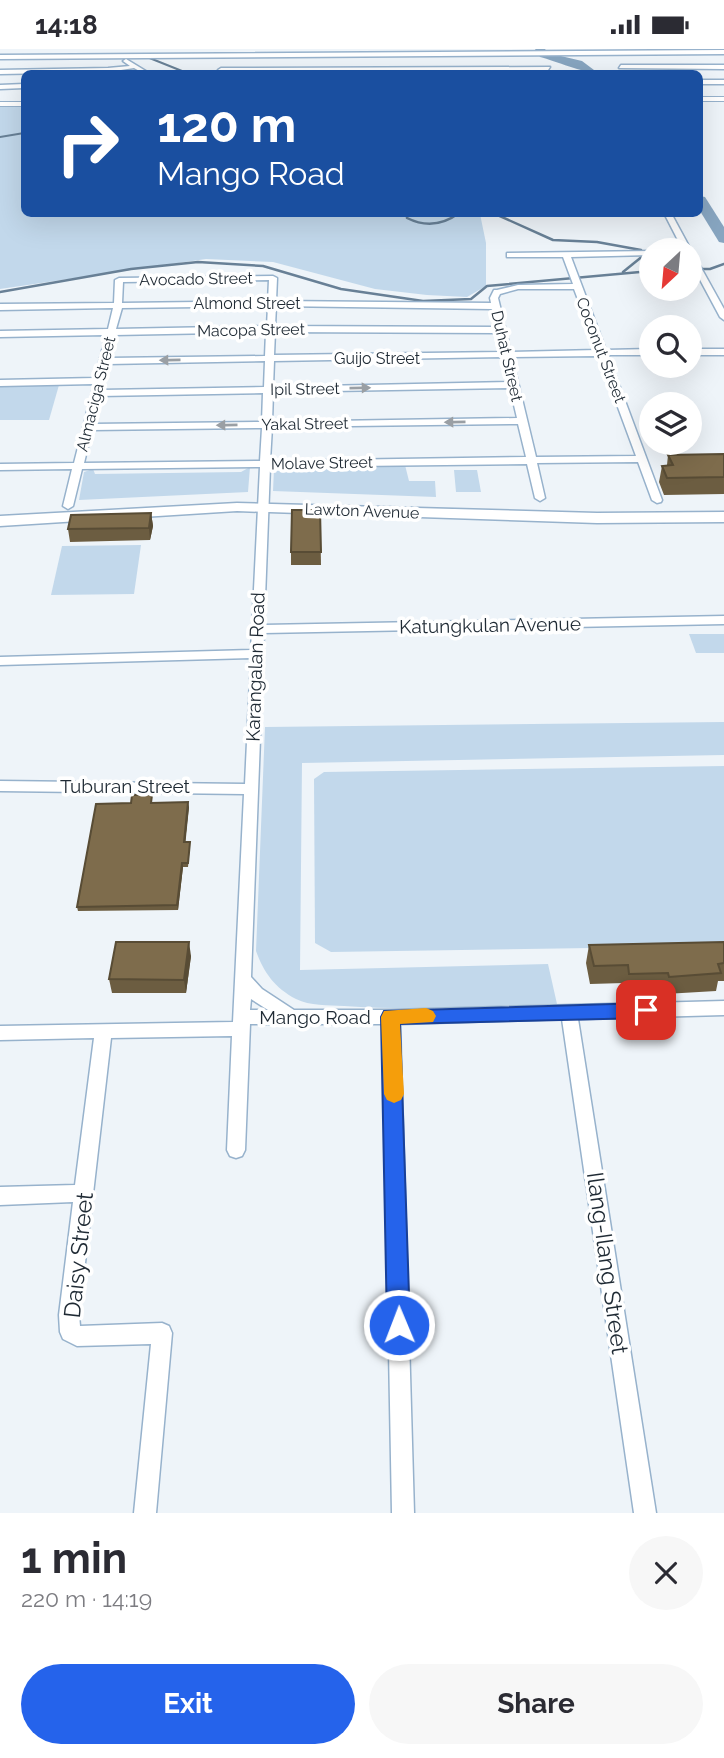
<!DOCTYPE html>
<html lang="en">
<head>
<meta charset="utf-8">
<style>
  :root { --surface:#fff; --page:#f7f7f7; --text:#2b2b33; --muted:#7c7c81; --accent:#2563eb }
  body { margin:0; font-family:Raleway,sans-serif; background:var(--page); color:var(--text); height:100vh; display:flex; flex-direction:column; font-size:26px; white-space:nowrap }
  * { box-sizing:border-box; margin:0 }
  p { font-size:23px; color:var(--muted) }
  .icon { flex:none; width:38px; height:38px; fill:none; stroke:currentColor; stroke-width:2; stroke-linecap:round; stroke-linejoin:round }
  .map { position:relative; height:1464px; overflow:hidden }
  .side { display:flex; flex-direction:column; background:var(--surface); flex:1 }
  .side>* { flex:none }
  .banner { position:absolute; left:21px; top:21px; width:682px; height:147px; border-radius:10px; box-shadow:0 7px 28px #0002; background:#1a4fa0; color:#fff; overflow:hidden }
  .needle { width:46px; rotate:206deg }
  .controls { position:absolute; left:639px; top:189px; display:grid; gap:14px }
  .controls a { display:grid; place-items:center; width:63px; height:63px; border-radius:50%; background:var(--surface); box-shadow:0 7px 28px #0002; font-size:35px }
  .pin { position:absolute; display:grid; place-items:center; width:60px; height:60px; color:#fff; margin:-30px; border-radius:14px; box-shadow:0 4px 10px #0006 }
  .me { position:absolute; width:77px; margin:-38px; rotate:359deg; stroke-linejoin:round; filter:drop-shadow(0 0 5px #0008) }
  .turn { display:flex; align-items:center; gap:24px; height:147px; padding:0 21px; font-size:32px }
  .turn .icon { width:91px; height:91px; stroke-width:2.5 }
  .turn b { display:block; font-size:49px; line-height:60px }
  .round { display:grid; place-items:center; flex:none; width:74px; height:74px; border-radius:37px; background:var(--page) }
  .head { display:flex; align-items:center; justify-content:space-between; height:119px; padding:0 21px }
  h1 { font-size:42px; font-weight:700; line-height:52px }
  .button { display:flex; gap:14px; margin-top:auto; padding:14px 21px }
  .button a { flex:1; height:80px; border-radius:42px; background:var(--accent); color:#fff; font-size:28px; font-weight:700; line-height:80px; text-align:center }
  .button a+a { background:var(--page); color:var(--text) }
  .status { display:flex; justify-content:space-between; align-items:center; height:49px; padding:0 35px; background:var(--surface); direction:ltr }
  .status svg { height:19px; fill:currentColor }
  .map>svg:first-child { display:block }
  .green { fill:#c2d8eb }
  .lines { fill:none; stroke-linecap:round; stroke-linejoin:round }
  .stream-far1 { stroke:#688096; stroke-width:2 }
  .stream { stroke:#688096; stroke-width:2.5 }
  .river { fill:#87a5c0; fill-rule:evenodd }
  .minor-casing { stroke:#97b2cc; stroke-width:3 }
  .tertiary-casing { stroke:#97b2cc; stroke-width:2 }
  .secondary-casing { stroke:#97b2cc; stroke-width:3 }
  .minor { fill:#fff; fill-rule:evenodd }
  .tertiary { fill:#fff; fill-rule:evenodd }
  .secondary { fill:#fff; fill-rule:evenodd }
  .wall { fill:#6c5d41 }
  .shaded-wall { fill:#584c35 }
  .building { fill:#7e6c4c; stroke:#584c35; stroke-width:2 }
  .oneway { fill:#9a9fa4 }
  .route { fill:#2563eb; stroke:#184099; stroke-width:2 }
  .slow { fill:#f59e0b }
  .labels { text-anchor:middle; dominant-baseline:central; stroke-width:7; stroke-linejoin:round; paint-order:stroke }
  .far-street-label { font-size:16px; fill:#1f2a34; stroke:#fff }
  .street-label { font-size:19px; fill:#1f2a34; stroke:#fff }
  .near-street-label { font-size:23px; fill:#1f2a34; stroke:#fff }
</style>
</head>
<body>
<div class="status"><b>14:18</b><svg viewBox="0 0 49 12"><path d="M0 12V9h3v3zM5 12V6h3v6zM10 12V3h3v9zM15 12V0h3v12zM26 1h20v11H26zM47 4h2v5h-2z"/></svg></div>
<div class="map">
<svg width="724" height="1464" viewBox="0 0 724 1464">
  <rect width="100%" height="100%" fill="#eef4f9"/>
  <g class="green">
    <polygon points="0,58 24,58 24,164 480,165 486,194 486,237 467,248 427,246 375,240 273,213 206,210 0,240"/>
    <polygon points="59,336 49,371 0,371 0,337"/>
    <polygon points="405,416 409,432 435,432 436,448 273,442 274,420 278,417"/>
    <polygon points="250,418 248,443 79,451 84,423 93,420 95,425 241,423"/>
    <polygon points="454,421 477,421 481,443 456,443"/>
    <polygon points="141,496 134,545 51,546 62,497"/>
    <polygon points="689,585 724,585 724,604 696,604"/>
    <path d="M724,673v33l-422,8 -2,207 248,-6 9,40c-71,2 -142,7 -213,2 -16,-1 -34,0 -48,-7 -21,-11 -32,-26 -40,-48l9,-224z"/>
    <polygon points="724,717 724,897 331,903 315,894 314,730 324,723"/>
  </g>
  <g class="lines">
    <g class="stream-far1">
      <polyline points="147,8 187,24"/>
      <polyline points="0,88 24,84"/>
    </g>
    <g class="stream">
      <path d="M407,164v5c18,9 36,7 52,-5"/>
      <polyline points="493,164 553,191 597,193 641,201"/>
      <polyline points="690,220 710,220 724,215"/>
      <polyline points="623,223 644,206"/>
      <polyline points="0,243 131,220 198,213 263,217 341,240 423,252 471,250 487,237 651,222"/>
    </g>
    <g class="river">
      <path d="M535,0h10l3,4 34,8 16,12c-12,1 -42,-12 -58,-16z"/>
      <polygon points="700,147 705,148 724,178 724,194 719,193 700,162"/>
    </g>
    <g class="minor-casing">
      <g id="minor">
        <polygon points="724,1 724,5 0,10 0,6"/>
        <polygon points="126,10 149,24 143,24 134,19 108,23 0,25 0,21 108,19 130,17 123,12"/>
        <polygon points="621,16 724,16 724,20 619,19"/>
        <polygon points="550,18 548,21 218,21 221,19"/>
        <rect x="700" y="31" width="24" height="4"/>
        <polygon points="24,35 24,39 0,40 0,36"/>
        <polygon points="664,164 671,164 691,201 690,203 683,201"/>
        <path d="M651,202v4l-80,2 35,93 45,-1v6h-43l54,145 -1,2 -4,1 -5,-3 -14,-38 -101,1 8,35 -5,3 -5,-3 -8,-34 -257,3 -6,158 460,-9v8l-460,9 -13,344 11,12 32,21h97l333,-9v14l-146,4 78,494h-22l-72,-494 -162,5 14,489h-22l-9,-489h-133l-5,126 -3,6 -6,2 -6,-2 -3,-6 5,-114 -121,2 -32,277 1,11 82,-3 7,3 3,7 -16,180h-22l17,-169 -74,2 -14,-7 -3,-7 -1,-17 14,-113 -73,3v-18l75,-2 19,-147 -94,2v-14l233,-4 11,-228 -244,-3v-10l245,3 6,-126 -251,7v-8l251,-7 9,-183 -178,2 -9,37 -5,3 -5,-3 9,-37 -72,1v-6l74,-1 20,-79 -94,2v-6l95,-2 11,-43 -106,2v-6l108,-2 5,-21 -113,2v-6l114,-1 1,-23 4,-2 154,-2 4,2 -1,23 215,2 -1,-5 4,-8h3l21,-5 55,-1 -10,-27h-56v-4zM269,231l-1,21 -146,2 1,-21zM518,240h56l23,61 -86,2 -13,-54 2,-4zM268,257l-1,20 -151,3 6,-21zM276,257l216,3 4,18 -221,-1zM266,283l-1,24 -156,2 6,-23zM275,283l223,1 4,19 -228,3zM599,307l37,100 -100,1 -24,-100zM503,308l6,25 -236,5 1,-26zM265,312l-1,26 -162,3 6,-26zM510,339l7,30 -245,4 1,-30zM263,344l-1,29 -169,2 7,-28zM518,375l8,33 -256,4 2,-34zM262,379l-2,33 -176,2 8,-33zM251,950l17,11h-18z"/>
        <polygon points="690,204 694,206 724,260 724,271 720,268 690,212"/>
        <rect x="690" y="300" width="34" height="6"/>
      </g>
    </g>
    <g class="tertiary-casing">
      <g id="tertiary">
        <rect x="700" y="48" width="24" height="4"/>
        <rect x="0" y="53" width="24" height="4"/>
      </g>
    </g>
    <g class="secondary-casing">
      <polygon id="secondary" points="237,454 597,464 724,463 724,473 597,474 237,462 0,477 0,467"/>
    </g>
    <use href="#minor" class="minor"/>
    <use href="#tertiary" class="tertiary"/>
    <use href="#secondary" class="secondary"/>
  </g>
  <g class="wall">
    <polygon points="724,405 724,445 664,446 659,433 662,417 667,416 668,406"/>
    <polygon points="320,461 321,516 291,516 291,503"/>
    <polygon points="151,464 153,477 150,491 70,493 68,480"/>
    <polygon points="152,750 152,754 189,758 185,793 190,797 188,818 183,818 178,861 78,862 77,858 131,754"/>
    <polygon points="724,893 724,932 718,932 716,942 665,945 664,942 625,943 624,934 590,935 586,914 589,896"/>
    <polygon points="191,907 186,944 112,944 109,930"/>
  </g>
  <g class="shaded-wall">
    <polygon points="151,464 153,477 150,491 149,479"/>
    <polygon points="188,753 189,758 185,798 184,793"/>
    <polygon points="182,814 183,818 178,861 177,856"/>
    <polygon points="189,893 191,907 186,944 184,931"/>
  </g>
  <g class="building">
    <polygon points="724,405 724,428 667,429 662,417 673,416 668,406"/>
    <polygon points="292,461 320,461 321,503 291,503"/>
    <polygon points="151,464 149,479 68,480 71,466"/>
    <polygon points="132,746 152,746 151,754 188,753 184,793 190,793 188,814 182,814 177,856 77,858 96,755 131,754"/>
    <polygon points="116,893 189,893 184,931 109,930"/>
    <polygon points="724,893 724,914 718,915 721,924 669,928 668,924 629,925 628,916 594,917 589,896"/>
  </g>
  <defs><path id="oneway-solid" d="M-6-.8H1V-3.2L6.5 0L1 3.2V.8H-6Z" transform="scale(1.75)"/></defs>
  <g class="oneway">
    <use href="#oneway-solid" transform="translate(170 311) rotate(179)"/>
    <use href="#oneway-solid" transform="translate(360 339) rotate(-1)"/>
    <use href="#oneway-solid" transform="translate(455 373) rotate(179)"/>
    <use href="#oneway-solid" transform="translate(227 376) rotate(179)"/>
  </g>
  <polygon class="route" points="646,954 653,956 656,961 653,967 646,969 400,975 410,1276 407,1284 399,1288 390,1284 387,1276 381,968 384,962"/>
  <polygon class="slow" points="426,959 433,962 436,967 433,973 400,975 404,1045 401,1051 394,1054 387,1051 384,1045 381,968 384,962"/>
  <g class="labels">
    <g class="far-street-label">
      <text transform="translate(196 230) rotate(-1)">Avocado Street</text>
      <text x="247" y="254">Almond Street</text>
      <text transform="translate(251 281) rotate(-1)">Macopa Street</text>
      <text transform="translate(601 301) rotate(69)">Coconut Street</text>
      <text transform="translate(507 307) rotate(77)">Duhat Street</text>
      <text x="377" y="309">Guijo Street</text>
      <text transform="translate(305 340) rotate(-1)">Ipil Street</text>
      <text transform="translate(96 345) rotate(-76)">Almaciga Street</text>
      <text transform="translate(305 375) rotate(-1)">Yakal Street</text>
      <text transform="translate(322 414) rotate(-1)">Molave Street</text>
      <text transform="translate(362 462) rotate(2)">Lawton Avenue</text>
    </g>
    <g class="street-label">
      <text transform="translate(490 576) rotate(-1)">Katungkulan Avenue</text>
      <text transform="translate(255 618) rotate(-88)">Karangalan Road</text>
      <text x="125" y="737">Tuburan Street</text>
      <text x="315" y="968">Mango Road</text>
    </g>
    <g class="near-street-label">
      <text transform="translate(78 1206) rotate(-84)">Daisy Street</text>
      <text transform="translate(608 1214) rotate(82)">Ilang-Ilang Street</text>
    </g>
  </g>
</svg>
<div class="controls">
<a><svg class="needle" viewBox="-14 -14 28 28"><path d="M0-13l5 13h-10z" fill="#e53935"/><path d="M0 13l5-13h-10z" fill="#7c7c81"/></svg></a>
<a><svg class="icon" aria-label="search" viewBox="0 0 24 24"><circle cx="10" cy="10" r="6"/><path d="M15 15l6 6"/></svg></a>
<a><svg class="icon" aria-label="layers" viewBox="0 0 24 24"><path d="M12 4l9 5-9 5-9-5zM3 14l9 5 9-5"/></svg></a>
</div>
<div class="pin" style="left:646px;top:961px;background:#d93025"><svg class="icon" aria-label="arrive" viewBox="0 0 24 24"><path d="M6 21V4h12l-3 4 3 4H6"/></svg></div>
<svg class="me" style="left:399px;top:1276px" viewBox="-20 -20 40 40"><circle r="17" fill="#2563eb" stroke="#fff" stroke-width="3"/><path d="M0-11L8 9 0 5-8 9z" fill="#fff"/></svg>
<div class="banner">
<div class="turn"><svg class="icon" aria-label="right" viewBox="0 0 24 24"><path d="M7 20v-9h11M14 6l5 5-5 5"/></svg><div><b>120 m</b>Mango Road</div></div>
</div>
</div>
<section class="side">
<div class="head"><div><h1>1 min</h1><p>220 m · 14:19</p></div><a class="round"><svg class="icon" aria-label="close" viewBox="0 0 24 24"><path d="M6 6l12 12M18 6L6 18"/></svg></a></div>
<div class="button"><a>Exit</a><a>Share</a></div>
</section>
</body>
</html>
